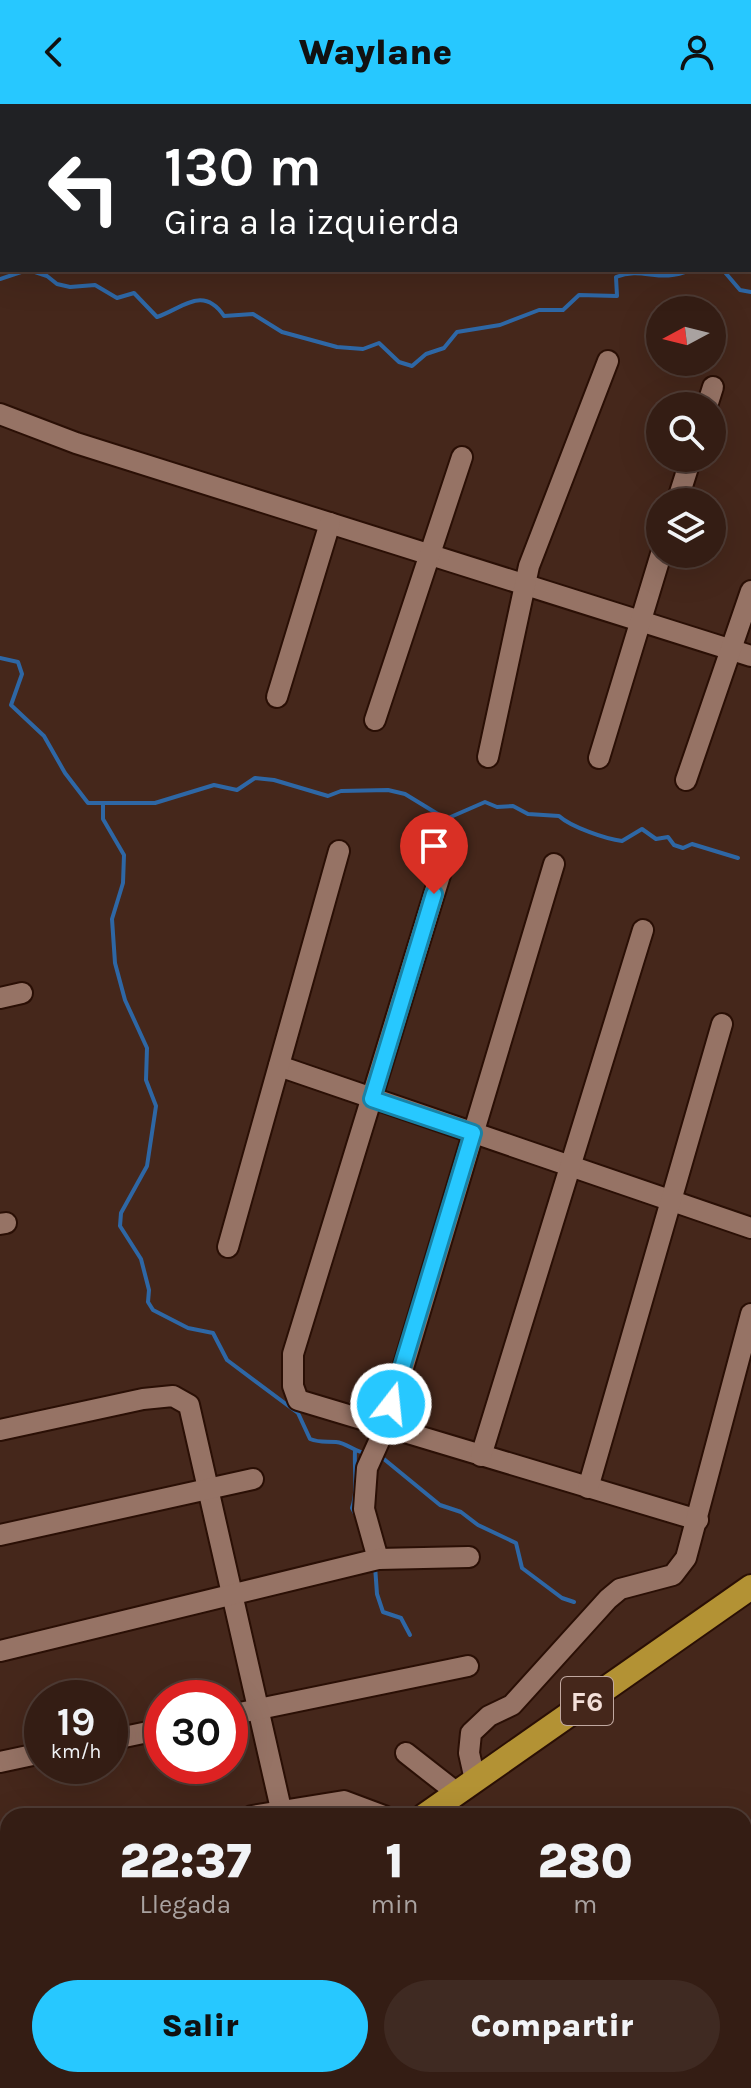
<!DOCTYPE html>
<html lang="es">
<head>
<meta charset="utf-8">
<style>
  :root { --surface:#341d14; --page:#3f2a22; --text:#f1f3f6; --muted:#a9a2a0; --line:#4e3b34; --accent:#27c8ff }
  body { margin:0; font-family:Karla,sans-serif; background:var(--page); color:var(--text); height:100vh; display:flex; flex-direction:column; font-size:30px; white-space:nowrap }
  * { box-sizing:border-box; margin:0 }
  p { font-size:26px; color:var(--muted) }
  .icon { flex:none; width:44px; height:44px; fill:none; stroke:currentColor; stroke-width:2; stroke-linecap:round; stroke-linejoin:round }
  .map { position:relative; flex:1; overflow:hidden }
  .sheet { position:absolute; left:0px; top:1704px; width:752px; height:280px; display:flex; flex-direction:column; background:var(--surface); border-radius:24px 24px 0 0; box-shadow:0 8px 32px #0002,0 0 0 2px var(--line) }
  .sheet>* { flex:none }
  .hud { position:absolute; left:0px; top:0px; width:752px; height:168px; box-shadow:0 8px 32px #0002,0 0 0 2px var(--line); background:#202124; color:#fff; overflow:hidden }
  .needle { width:52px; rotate:263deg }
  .tools { position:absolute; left:646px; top:192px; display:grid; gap:16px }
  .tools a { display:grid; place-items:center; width:80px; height:80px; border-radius:50%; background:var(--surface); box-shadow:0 8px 32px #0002,0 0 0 2px var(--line); font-size:40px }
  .speed { position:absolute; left:24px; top:1576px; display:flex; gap:16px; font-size:40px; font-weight:700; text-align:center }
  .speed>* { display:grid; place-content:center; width:104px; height:104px; border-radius:50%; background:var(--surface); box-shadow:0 8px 32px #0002,0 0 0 2px var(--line); line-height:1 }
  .speed small { font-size:20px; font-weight:400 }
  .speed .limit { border:12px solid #d22; background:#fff; color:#111 }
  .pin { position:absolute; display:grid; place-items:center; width:68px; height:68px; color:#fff; margin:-82px -34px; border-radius:50% 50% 50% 0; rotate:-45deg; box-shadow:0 0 8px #0007 }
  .pin .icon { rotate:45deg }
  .me { position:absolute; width:88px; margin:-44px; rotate:16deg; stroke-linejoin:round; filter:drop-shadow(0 0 6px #0008) }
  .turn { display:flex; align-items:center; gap:28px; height:168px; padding:0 32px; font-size:36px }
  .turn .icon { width:104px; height:104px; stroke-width:2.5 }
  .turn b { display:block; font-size:56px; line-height:68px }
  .eta { display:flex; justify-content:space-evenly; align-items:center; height:136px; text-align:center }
  .eta b { font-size:48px; font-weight:800; line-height:56px }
  .cta { display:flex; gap:16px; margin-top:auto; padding:16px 32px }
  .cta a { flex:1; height:92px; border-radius:48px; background:var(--accent); color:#111; font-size:32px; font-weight:800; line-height:92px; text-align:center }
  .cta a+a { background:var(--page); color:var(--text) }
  header { display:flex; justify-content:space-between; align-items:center; height:104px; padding:0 32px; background:var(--accent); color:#111; font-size:36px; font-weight:800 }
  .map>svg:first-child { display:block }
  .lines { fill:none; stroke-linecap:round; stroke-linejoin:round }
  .stream { stroke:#2e67a5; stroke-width:4 }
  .minor-casing { stroke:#2a0f05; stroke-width:24 }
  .highway-casing { stroke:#2a0f05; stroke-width:28 }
  .minor { stroke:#967365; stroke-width:20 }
  .highway { stroke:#b39234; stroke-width:24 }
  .route-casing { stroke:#1982a6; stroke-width:20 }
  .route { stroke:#27c8ff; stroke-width:14 }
  .labels { text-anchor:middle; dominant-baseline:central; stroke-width:8; stroke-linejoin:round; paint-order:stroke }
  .shield { fill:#45271b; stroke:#c0a8a0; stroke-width:2 }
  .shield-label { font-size:28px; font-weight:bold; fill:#f4e0d9 }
</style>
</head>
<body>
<header><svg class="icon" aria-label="back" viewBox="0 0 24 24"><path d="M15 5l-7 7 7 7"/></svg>Waylane<svg class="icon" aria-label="person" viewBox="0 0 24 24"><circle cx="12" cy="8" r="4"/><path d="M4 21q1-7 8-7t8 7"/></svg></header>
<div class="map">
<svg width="751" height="1984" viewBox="0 0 751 1984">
  <rect width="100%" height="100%" fill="#45271b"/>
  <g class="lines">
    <g class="stream">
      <polyline points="723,166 740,186 751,188"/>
      <path d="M0,175l24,-8 11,1 12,4 10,8 13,3 25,-2 22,13 17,-5 23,24c26,-9 46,-32 67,-1l29,-2 29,18 55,15 26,2 16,-6 20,19 13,4 14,-12 18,-6 13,-16 43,-7 39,-15h24l16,-15 38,1 -1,-19c27,-11 44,7 74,-7"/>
      <path d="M0,554l18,4 4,12 -11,31 33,31 21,37 23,30h67l59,-18 23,5 18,-12 19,2 54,16 13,-5 47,-1 17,4 41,25 39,-17 12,5 16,-1 15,8 31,2c12,11 47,23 63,25l20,-12 14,10 12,-2 6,8 9,3 9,-4 46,14"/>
      <path d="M103,701v14l21,36 -1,28 -11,36 3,44 10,37 22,48 -1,32 10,26 -9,60 -26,47 -1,13 21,33 8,31 -1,12 5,8 35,18 25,5 14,27 71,53 12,26c10,4 16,2 26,3 12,1 19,11 31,11"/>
      <path d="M355,1347c-1,18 3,40 -3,57l7,13"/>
      <polyline points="379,1351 440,1401 461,1408 478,1421 516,1439 522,1464 562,1494 574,1498"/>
      <polyline points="375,1462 377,1490 383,1508 401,1514 410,1531"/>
    </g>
    <g class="minor-casing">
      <g id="minor">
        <polyline points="530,0 533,2"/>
        <polyline points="564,2 564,0"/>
        <polyline points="676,2 677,0"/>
        <polyline points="750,91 751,91"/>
        <polyline points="750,131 751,128"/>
        <polyline points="707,302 713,283"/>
        <polyline points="0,310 76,339 751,552"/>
        <polyline points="677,398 691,354"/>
        <polyline points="277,593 330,419"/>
        <polyline points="375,616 462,353"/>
        <polyline points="488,653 529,462 608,257"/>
        <polyline points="599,654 661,450"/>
        <polyline points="686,676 751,487"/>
        <polyline points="452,732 293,1250 293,1282 298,1296 698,1416"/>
        <polyline points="0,894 22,889"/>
        <polyline points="279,962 751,1124"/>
        <polyline points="0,1120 6,1119"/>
        <polyline points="228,1143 339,747"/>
        <polyline points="0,1326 143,1295 173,1292 189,1301 281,1705"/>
        <polyline points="481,1352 643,826"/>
        <polyline points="588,1384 722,920"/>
        <polyline points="0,1431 253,1375"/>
        <polyline points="378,1455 364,1405 367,1364 385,1324 554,760"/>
        <polyline points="0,1547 378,1455 469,1453"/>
        <polyline points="230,1611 468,1562"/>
        <polyline points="110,1636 162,1625"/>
        <polyline points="406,1649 457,1689"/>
        <polyline points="0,1658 42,1649"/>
        <polyline points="475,1676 469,1649 471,1629 489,1612 512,1601 608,1495 620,1485 673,1471 686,1454 751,1210"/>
        <polyline points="252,1712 344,1697 384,1712"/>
        <polyline points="0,1754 8,1792"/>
        <polyline points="0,1875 8,1873"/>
        <polyline points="42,1984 81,1976"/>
        <polyline points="138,1984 140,1976"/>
      </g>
    </g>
    <g class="highway-casing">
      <g id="highway">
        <polyline points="424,1712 751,1483"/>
        <polyline points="165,1984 168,1976"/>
      </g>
    </g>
    <use href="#minor" class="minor"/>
    <use href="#highway" class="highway"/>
  </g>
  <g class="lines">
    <g class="route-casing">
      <polyline id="route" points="391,1300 473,1029 372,995 434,790"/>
    </g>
    <use href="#route" class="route"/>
  </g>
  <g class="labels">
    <rect class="shield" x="561" y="1573" width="52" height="48" rx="6"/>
    <g class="shield-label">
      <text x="587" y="1597">F6</text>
    </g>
  </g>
</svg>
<div class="tools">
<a><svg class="needle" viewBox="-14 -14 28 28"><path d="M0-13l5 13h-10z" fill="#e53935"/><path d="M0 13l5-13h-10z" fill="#a9a2a0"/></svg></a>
<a><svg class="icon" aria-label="search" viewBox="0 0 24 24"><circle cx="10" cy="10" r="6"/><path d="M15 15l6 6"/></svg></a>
<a><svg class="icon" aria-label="layers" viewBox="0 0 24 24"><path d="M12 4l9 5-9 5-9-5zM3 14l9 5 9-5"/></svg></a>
</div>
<div class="speed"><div>19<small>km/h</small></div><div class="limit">30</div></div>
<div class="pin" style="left:434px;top:790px;background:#d93025"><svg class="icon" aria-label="arrive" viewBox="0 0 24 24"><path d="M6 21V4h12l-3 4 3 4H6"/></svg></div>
<svg class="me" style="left:391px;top:1300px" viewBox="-20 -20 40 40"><circle r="17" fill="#27c8ff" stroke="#fff" stroke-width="3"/><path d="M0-11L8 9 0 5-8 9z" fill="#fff"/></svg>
<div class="hud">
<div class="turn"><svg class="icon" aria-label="left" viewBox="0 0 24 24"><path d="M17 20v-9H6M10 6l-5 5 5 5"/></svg><div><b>130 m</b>Gira a la izquierda</div></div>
</div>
<section class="sheet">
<div class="eta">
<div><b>22:37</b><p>Llegada</p></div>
<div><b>1</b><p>min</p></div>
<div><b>280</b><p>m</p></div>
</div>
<div class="cta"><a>Salir</a><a>Compartir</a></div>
</section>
</div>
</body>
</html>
